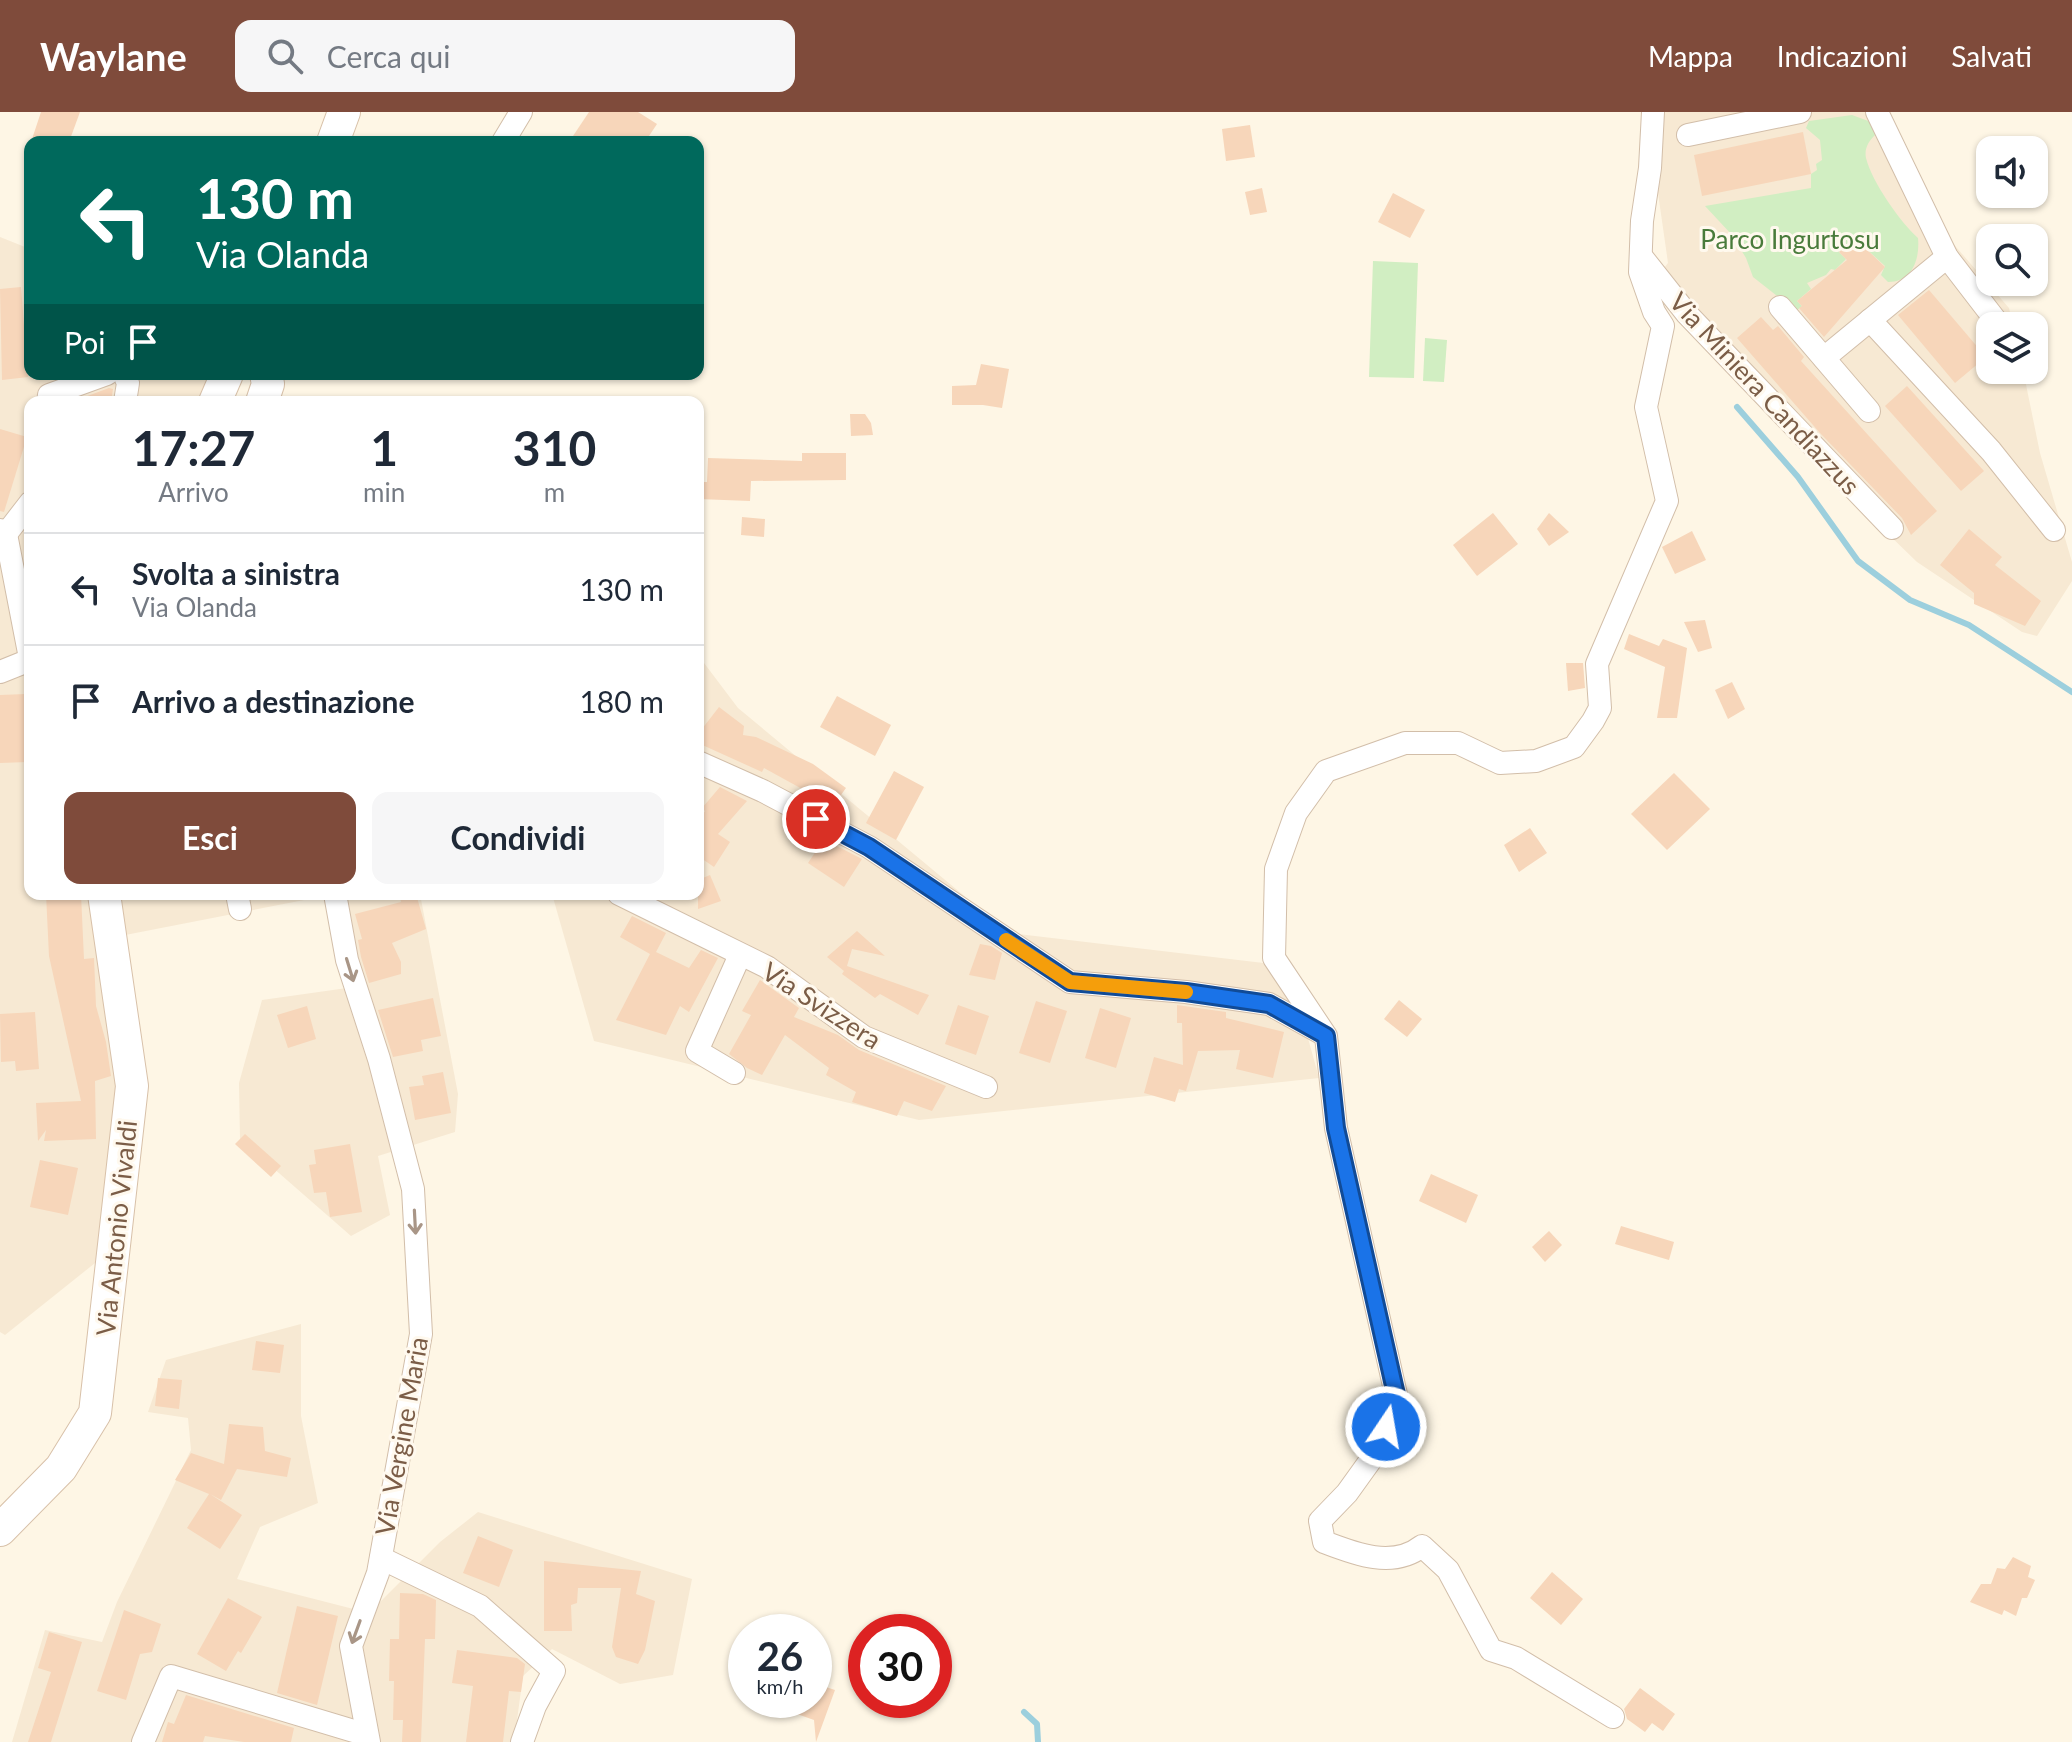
<!DOCTYPE html>
<html lang="it">
<head>
<meta charset="utf-8">
<style>
  :root { --surface:#fff; --page:#f6f6f7; --text:#1f2937; --muted:#747a83; --line:#e0e1e3; --accent:#7f4b3b }
  body { margin:0; font-family:Lato,sans-serif; background:var(--page); color:var(--text); height:100vh; display:flex; flex-direction:column; font-size:30px; white-space:nowrap }
  * { box-sizing:border-box; margin:0 }
  p { font-size:26px; color:var(--muted) }
  .icon { flex:none; width:44px; height:44px; fill:none; stroke:currentColor; stroke-width:2; stroke-linecap:round; stroke-linejoin:round }
  .map { position:relative; flex:1; overflow:hidden }
  .panel { position:absolute; left:24px; top:284px; width:680px; height:504px; display:flex; flex-direction:column; background:var(--surface); border-radius:16px; box-shadow:0 2px 6px #0004 }
  .panel>* { flex:none }
  .banner { position:absolute; left:24px; top:24px; width:680px; height:244px; border-radius:16px; box-shadow:0 2px 6px #0004; background:#00695c; color:#fff; overflow:hidden }
  .tools { position:absolute; left:1976px; top:24px; display:grid; gap:16px }
  .tools a { display:grid; place-items:center; width:72px; height:72px; border-radius:16px; background:var(--surface); box-shadow:0 2px 6px #0004; font-size:40px }
  .speed { position:absolute; left:728px; top:1502px; display:flex; gap:16px; font-size:40px; font-weight:700; text-align:center }
  .speed>* { display:grid; place-content:center; width:104px; height:104px; border-radius:50%; background:var(--surface); box-shadow:0 2px 6px #0004; line-height:1 }
  .speed small { font-size:20px; font-weight:400 }
  .speed .limit { border:12px solid #d22; background:#fff; color:#111 }
  .pin { position:absolute; display:grid; place-items:center; width:68px; height:68px; color:#fff; margin:-34px; border:4px solid #fff; border-radius:50%; box-shadow:0 2px 8px #0007 }
  .me { position:absolute; width:88px; margin:-44px; rotate:12deg; stroke-linejoin:round; filter:drop-shadow(0 0 6px #0008) }
  .turn { display:flex; align-items:center; gap:28px; height:168px; padding:0 40px; font-size:36px }
  .turn .icon { width:104px; height:104px; stroke-width:2.5 }
  .turn b { display:block; font-size:56px; line-height:68px }
  .then { display:flex; align-items:center; height:76px; padding:0 40px; background:#0003; gap:16px; font-size:30px }
  .eta { display:flex; justify-content:space-evenly; align-items:center; height:136px; text-align:center }
  .eta b { font-size:48px; font-weight:700; line-height:56px }
  .button { display:flex; gap:16px; margin-top:auto; padding:16px 40px }
  .button a { flex:1; height:92px; border-radius:16px; background:var(--accent); color:#fff; font-size:32px; font-weight:700; line-height:92px; text-align:center }
  .button a+a { background:var(--page); color:var(--text) }
  ul { padding:0; list-style:none }
  li { display:flex; align-items:center; gap:24px; height:112px; padding:0 40px; border-top:2px solid var(--line) }
  li div { flex:1 }
  li b { display:block; font-size:30px }
  li em { font-style:normal }
  header { display:flex; align-items:center; gap:48px; box-sizing:border-box; height:112px; padding:0 40px; background:var(--accent); color:#fff }
  header strong { font-size:38px }
  nav { display:flex; gap:44px; margin-inline-start:auto; font-size:28px }
  .search { width:560px; height:72px; background:var(--page); display:flex; align-items:center; gap:20px; box-sizing:border-box; padding:0 28px; border-radius:16px; color:var(--muted); font-size:30px }
  .map>svg:first-child { display:block }
  .residential { fill:#f7e9d3 }
  .green { fill:#d1eec2 }
  .lines { fill:none; stroke-linecap:round; stroke-linejoin:round }
  .stream { stroke:#9ccfdd; stroke-width:6 }
  .building { fill:#f7d6ba }
  .minor-casing { stroke:#d2bea9; stroke-width:24 }
  .secondary-casing { stroke:#d8c1a9; stroke-width:34 }
  .minor { stroke:#fff; stroke-width:22 }
  .secondary { stroke:#fff; stroke-width:32 }
  .oneway { stroke:#a99687 }
  .route-casing { stroke:#114b97; stroke-width:20 }
  .route { stroke:#1a73e8; stroke-width:14 }
  .slow { stroke:#f59e0b; stroke-width:14 }
  .labels { text-anchor:middle; dominant-baseline:central; stroke-width:6; stroke-linejoin:round; paint-order:stroke }
  .park-label { font-size:26px; fill:#497b3b; stroke:#fff9ee }
  .street-label { font-size:26px; fill:#7b5d47; stroke:#fff9ee }
</style>
</head>
<body>
<header>
<strong>Waylane</strong>
<div class="search"><svg class="icon" aria-label="search" viewBox="0 0 24 24"><circle cx="10" cy="10" r="6"/><path d="M15 15l6 6"/></svg>Cerca qui</div>
<nav><a>Mappa</a><a>Indicazioni</a><a>Salvati</a></nav>
</header>
<div class="map">
<svg width="2072" height="1630" viewBox="0 0 2072 1630">
  <rect width="100%" height="100%" fill="#fef6e5"/>
  <g class="residential">
    <polygon points="1651,0 1888,0 1898,17 1950,128 2009,196 2013,214 1990,214 1990,258 2023,258 2040,341 2072,450 2072,469 2037,524 2022,520 1917,450 1852,387 1653,170 1668,151 1649,18"/>
    <polygon points="0,125 30,137 30,262 219,262 209,290 30,290 30,782 420,782 458,982 455,1020 378,1044 390,1103 351,1124 240,1027 239,971 262,888 347,876 330,783 115,825 133,959 95,1151 5,1223 0,1220"/>
    <polygon points="698,543 738,596 1009,821 1288,854 1319,966 919,1008 594,929 552,782 698,782"/>
    <polygon points="301,1212 301,1304 318,1391 260,1415 237,1467 369,1501 440,1430 478,1400 692,1467 673,1563 620,1572 552,1537 523,1564 514,1630 12,1630 45,1518 102,1530 117,1490 191,1338 188,1306 148,1300 166,1248"/>
  </g>
  <g class="green">
    <path d="M1852,3l19,7 4,13c-6,6 -11,13 -9,23 6,24 34,64 52,80 2,20 -5,44 -30,44l-7,-7 4,-9 -24,-22 -3,2 -7,-6 -12,12 7,7 -11,11 -4,-1 -5,6 -19,8 4,6 -14,12 5,5 -6,5 -43,-34 -7,-19 -14,-23 -27,-29 106,-18v-14l6,-4 -1,-6 6,-4 -2,-20 -14,-12 3,-7z"/>
    <polygon points="1373,149 1418,151 1414,266 1369,265"/>
    <polygon points="1425,226 1447,228 1444,270 1423,269"/>
  </g>
  <g class="lines">
    <g class="stream">
      <polyline points="1737,295 1798,365 1858,449 1910,488 1969,513 2072,580"/>
      <polyline points="1024,1600 1037,1612 1038,1630"/>
    </g>
  </g>
  <g class="building">
    <polygon points="41,0 80,0 69,30 31,30"/>
    <polygon points="589,0 638,0 657,12 645,30 569,30"/>
    <polygon points="1250,13 1255,45 1226,49 1222,17"/>
    <polygon points="1803,20 1811,62 1702,84 1694,43"/>
    <polygon points="1262,76 1267,100 1250,103 1245,80"/>
    <polygon points="1393,81 1425,98 1410,126 1378,110"/>
    <polygon points="1851,128 1858,134 1860,131 1885,155 1824,225 1799,196 1802,194 1797,189 1847,148 1839,140"/>
    <polygon points="21,175 28,265 2,268 0,177"/>
    <polygon points="1929,178 1986,245 1955,271 1898,203"/>
    <polygon points="1761,205 1773,218 1778,214 1804,245 1801,249 1937,399 1911,423 1902,406 1820,321 1737,226"/>
    <polygon points="981,252 1009,257 1002,296 983,293 952,293 952,274 976,273"/>
    <polygon points="1907,274 1984,359 1961,379 1885,294"/>
    <polygon points="109,276 113,277 111,290 82,290 82,286"/>
    <polygon points="850,302 865,302 871,311 873,323 851,324"/>
    <polygon points="0,317 27,325 4,400 0,399"/>
    <polygon points="802,341 846,341 846,368 751,369 750,389 698,387 698,370 707,370 708,346 802,349"/>
    <polygon points="1493,401 1518,432 1477,464 1453,433"/>
    <polygon points="1549,401 1569,420 1549,434 1537,417"/>
    <polygon points="742,405 765,407 764,425 741,423"/>
    <polygon points="1969,417 2002,445 1995,453 2041,489 2025,514 1974,492 1974,481 1940,453"/>
    <polygon points="1692,419 1706,448 1675,462 1662,435"/>
    <polygon points="1705,508 1712,536 1698,540 1684,510"/>
    <polygon points="1629,522 1659,534 1663,527 1687,536 1677,606 1657,606 1665,555 1624,537"/>
    <polygon points="1566,551 1583,551 1585,576 1568,579"/>
    <polygon points="1732,570 1745,597 1728,607 1715,578"/>
    <polygon points="26,582 28,650 0,651 0,583"/>
    <polygon points="837,584 891,613 875,644 820,615"/>
    <polygon points="719,595 744,614 743,623 756,625 813,652 846,676 833,694 764,656 762,660 698,631 698,622"/>
    <polygon points="894,659 924,675 896,728 866,711"/>
    <polygon points="1674,661 1710,697 1667,738 1631,702"/>
    <polygon points="720,675 747,689 718,722 730,730 714,755 698,744 698,710 705,699 702,696"/>
    <polygon points="1530,716 1547,741 1519,760 1504,733"/>
    <polygon points="831,731 862,747 844,775 808,751 820,733 827,738"/>
    <polygon points="710,763 721,789 698,797 698,768"/>
    <polygon points="46,782 81,782 84,847 94,846 96,894 106,930 111,964 95,969 96,1027 44,1029 46,1018 38,1029 36,991 81,989 49,844"/>
    <polygon points="399,782 416,782 426,817 392,831 401,850 401,862 369,871 361,845 358,828 362,827 355,802 401,790"/>
    <polygon points="632,804 666,821 656,840 689,856 701,838 718,846 689,900 680,894 666,923 616,908 650,842 620,825"/>
    <polygon points="857,819 885,844 852,837 847,854 929,883 918,903 880,882 875,886 842,862 844,859 827,845"/>
    <polygon points="980,832 991,834 1002,841 995,868 969,863"/>
    <polygon points="760,868 799,896 794,905 838,923 859,938 946,974 932,999 904,989 897,1004 852,990 856,980 826,963 829,956 785,923 762,963 747,956 729,942 751,903 742,899"/>
    <polygon points="433,886 441,924 421,928 423,939 393,945 378,898"/>
    <polygon points="1399,888 1422,907 1407,925 1384,907"/>
    <polygon points="1036,889 1067,899 1050,951 1019,941"/>
    <polygon points="958,893 989,904 976,943 945,932"/>
    <polygon points="1177,893 1226,900 1226,906 1284,920 1273,966 1236,957 1240,938 1198,939 1186,979 1179,977 1175,990 1144,981 1154,945 1183,953 1182,911 1177,911"/>
    <polygon points="307,894 316,927 288,936 277,903"/>
    <polygon points="1100,896 1131,906 1116,956 1085,946"/>
    <polygon points="35,900 39,957 16,959 15,949 1,950 0,902"/>
    <polygon points="443,960 451,1001 415,1008 409,975 424,973 422,964"/>
    <polygon points="245,1022 281,1054 271,1065 235,1032"/>
    <polygon points="350,1032 362,1100 330,1105 326,1080 314,1081 309,1053 316,1052 314,1038"/>
    <polygon points="40,1048 78,1056 68,1103 30,1095"/>
    <polygon points="1431,1062 1478,1083 1466,1111 1419,1089"/>
    <polygon points="1621,1114 1674,1130 1669,1148 1615,1132"/>
    <polygon points="1549,1119 1562,1133 1545,1150 1532,1135"/>
    <polygon points="256,1229 284,1233 280,1261 252,1258"/>
    <polygon points="158,1266 182,1268 179,1297 155,1294"/>
    <polygon points="229,1312 263,1315 265,1339 291,1346 287,1365 237,1357 221,1388 210,1382 242,1403 220,1437 187,1416 209,1382 175,1368 191,1341 224,1352"/>
    <polygon points="478,1424 513,1438 499,1475 463,1461"/>
    <polygon points="2013,1445 2031,1454 2028,1465 2035,1468 2027,1486 2022,1486 2016,1504 2004,1498 2002,1503 1970,1490 1981,1472 1991,1472 1997,1456 2005,1457"/>
    <polygon points="544,1449 641,1459 636,1482 655,1489 645,1538 638,1552 616,1545 612,1535 621,1476 578,1476 577,1491 571,1493 572,1519 544,1519"/>
    <polygon points="1552,1460 1583,1487 1561,1513 1530,1486"/>
    <polygon points="400,1481 423,1482 436,1488 435,1527 425,1527 421,1630 402,1630 403,1608 393,1608 394,1569 389,1569 390,1527 399,1527"/>
    <polygon points="228,1486 262,1505 241,1541 238,1539 226,1559 197,1542"/>
    <polygon points="297,1494 338,1504 317,1593 277,1581"/>
    <polygon points="124,1498 161,1512 152,1540 140,1542 126,1588 97,1579"/>
    <polygon points="49,1520 82,1530 51,1630 28,1630 51,1560 38,1556"/>
    <polygon points="457,1538 517,1546 525,1552 521,1580 509,1579 503,1630 466,1630 473,1574 452,1571"/>
    <polygon points="814,1571 835,1578 816,1630 814,1608 763,1590 764,1588 814,1588"/>
    <polygon points="1640,1576 1675,1602 1663,1619 1652,1611 1645,1620 1627,1607 1624,1597"/>
    <polygon points="186,1583 294,1616 291,1630 244,1630 205,1624 203,1630 162,1630 168,1610 174,1612"/>
  </g>
  <g class="lines">
    <g class="minor-casing">
      <g id="minor">
        <polyline points="1877,0 1947,145 2000,214"/>
        <polyline points="1688,23 1800,0"/>
        <polyline points="503,30 521,0"/>
        <polyline points="1641,144 1687,202 1892,416"/>
        <polyline points="1780,195 1869,299"/>
        <polyline points="1870,208 1991,339 2054,418"/>
        <polyline points="1824,246 1947,145"/>
        <polyline points="124,262 128,271 125,290"/>
        <polyline points="48,290 49,283 107,262"/>
        <polyline points="0,418 6,422 30,546"/>
        <polyline points="6,422 30,391"/>
        <polyline points="0,560 30,548"/>
        <polyline points="698,650 763,679 869,735 1070,870 1186,880 1269,892 1323,922"/>
        <polyline points="237,782 240,797"/>
        <polyline points="335,782 347,848 379,947 413,1077 421,1222 378,1461 351,1534 369,1630"/>
        <polyline points="619,782 767,855 864,925 986,975"/>
        <polyline points="734,961 697,939 740,843"/>
        <polyline points="381,1446 480,1494 554,1559 535,1594 522,1630"/>
        <path d="M1613,1605l-97,-59 -25,-8 -43,-80 -26,-24c-29,23 -67,8 -98,-4l-4,-21 27,-28 28,-39 22,-55 -61,-271 -10,-92 -52,-78 2,-89 20,-56 30,-42 79,-28h53l42,20 36,-2 38,-14 19,-26 7,-13 -3,-44 70,-163 -21,-94 17,-81 -9,-14 -14,-40 2,-51 8,-53 3,-56"/>
        <polyline points="143,1630 171,1564 367,1623"/>
      </g>
    </g>
    <g class="secondary-casing">
      <g id="secondary">
        <polyline points="333,30 344,0"/>
        <polyline points="215,290 227,262"/>
        <polyline points="262,290 268,272 266,262"/>
        <polyline points="0,1418 61,1356 95,1301 132,974 104,782"/>
      </g>
    </g>
    <use href="#minor" class="minor"/>
    <use href="#secondary" class="secondary"/>
  </g>
  <defs><path id="oneway-shaft" d="M-6 0H5M1.5-3L5.5 0L1.5 3" fill="none" stroke-width="1.6" stroke-linecap="round" stroke-linejoin="round" transform="scale(2)"/></defs>
  <g class="oneway">
    <use href="#oneway-shaft" transform="translate(350 858) rotate(73)"/>
    <use href="#oneway-shaft" transform="translate(415 1110) rotate(87)"/>
    <use href="#oneway-shaft" transform="translate(356 1520) rotate(110)"/>
  </g>
  <g class="lines">
    <g class="route-casing">
      <polyline id="route" points="816,707 869,735 1070,870 1186,880 1269,892 1326,924 1336,1016 1397,1287 1386,1315"/>
    </g>
    <use href="#route" class="route"/>
    <polyline class="slow" points="1006,828 1070,870 1186,880"/>
  </g>
  <g class="labels">
    <g class="park-label">
      <text x="1790" y="127">Parco Ingurtosu</text>
    </g>
    <g class="street-label">
      <text transform="translate(1765 281) rotate(47)">Via Miniera Candiazzus</text>
      <text transform="translate(822 893) rotate(33)">Via Svizzera</text>
      <text transform="translate(116 1116) rotate(-84)">Via Antonio Vivaldi</text>
      <text transform="translate(401 1324) rotate(-80)">Via Vergine Maria</text>
    </g>
  </g>
</svg>
<div class="tools">
<a><svg class="icon" aria-label="sound" viewBox="0 0 24 24"><path d="M4 9h4l5-4v14l-5-4H4zM17 9q2 3 0 6"/></svg></a>
<a><svg class="icon" aria-label="search" viewBox="0 0 24 24"><circle cx="10" cy="10" r="6"/><path d="M15 15l6 6"/></svg></a>
<a><svg class="icon" aria-label="layers" viewBox="0 0 24 24"><path d="M12 4l9 5-9 5-9-5zM3 14l9 5 9-5"/></svg></a>
</div>
<div class="speed"><div>26<small>km/h</small></div><div class="limit">30</div></div>
<div class="pin" style="left:816px;top:707px;background:#d93025"><svg class="icon" aria-label="arrive" viewBox="0 0 24 24"><path d="M6 21V4h12l-3 4 3 4H6"/></svg></div>
<svg class="me" style="left:1386px;top:1315px" viewBox="-20 -20 40 40"><circle r="17" fill="#1a73e8" stroke="#fff" stroke-width="3"/><path d="M0-11L8 9 0 5-8 9z" fill="#fff"/></svg>
<div class="banner">
<div class="turn"><svg class="icon" aria-label="left" viewBox="0 0 24 24"><path d="M17 20v-9H6M10 6l-5 5 5 5"/></svg><div><b>130 m</b>Via Olanda</div></div>
<div class="then">Poi<svg class="icon" aria-label="arrive" viewBox="0 0 24 24"><path d="M6 21V4h12l-3 4 3 4H6"/></svg></div>
</div>
<section class="panel">
<div class="eta">
<div><b>17:27</b><p>Arrivo</p></div>
<div><b>1</b><p>min</p></div>
<div><b>310</b><p>m</p></div>
</div>
<ul>
<li><svg class="icon" aria-label="left" viewBox="0 0 24 24"><path d="M17 20v-9H6M10 6l-5 5 5 5"/></svg><div><b>Svolta a sinistra</b><p>Via Olanda</p></div><em>130 m</em></li>
<li><svg class="icon" aria-label="arrive" viewBox="0 0 24 24"><path d="M6 21V4h12l-3 4 3 4H6"/></svg><div><b>Arrivo a destinazione</b></div><em>180 m</em></li>
</ul>
<div class="button"><a>Esci</a><a>Condividi</a></div>
</section>
</div>
</body>
</html>
